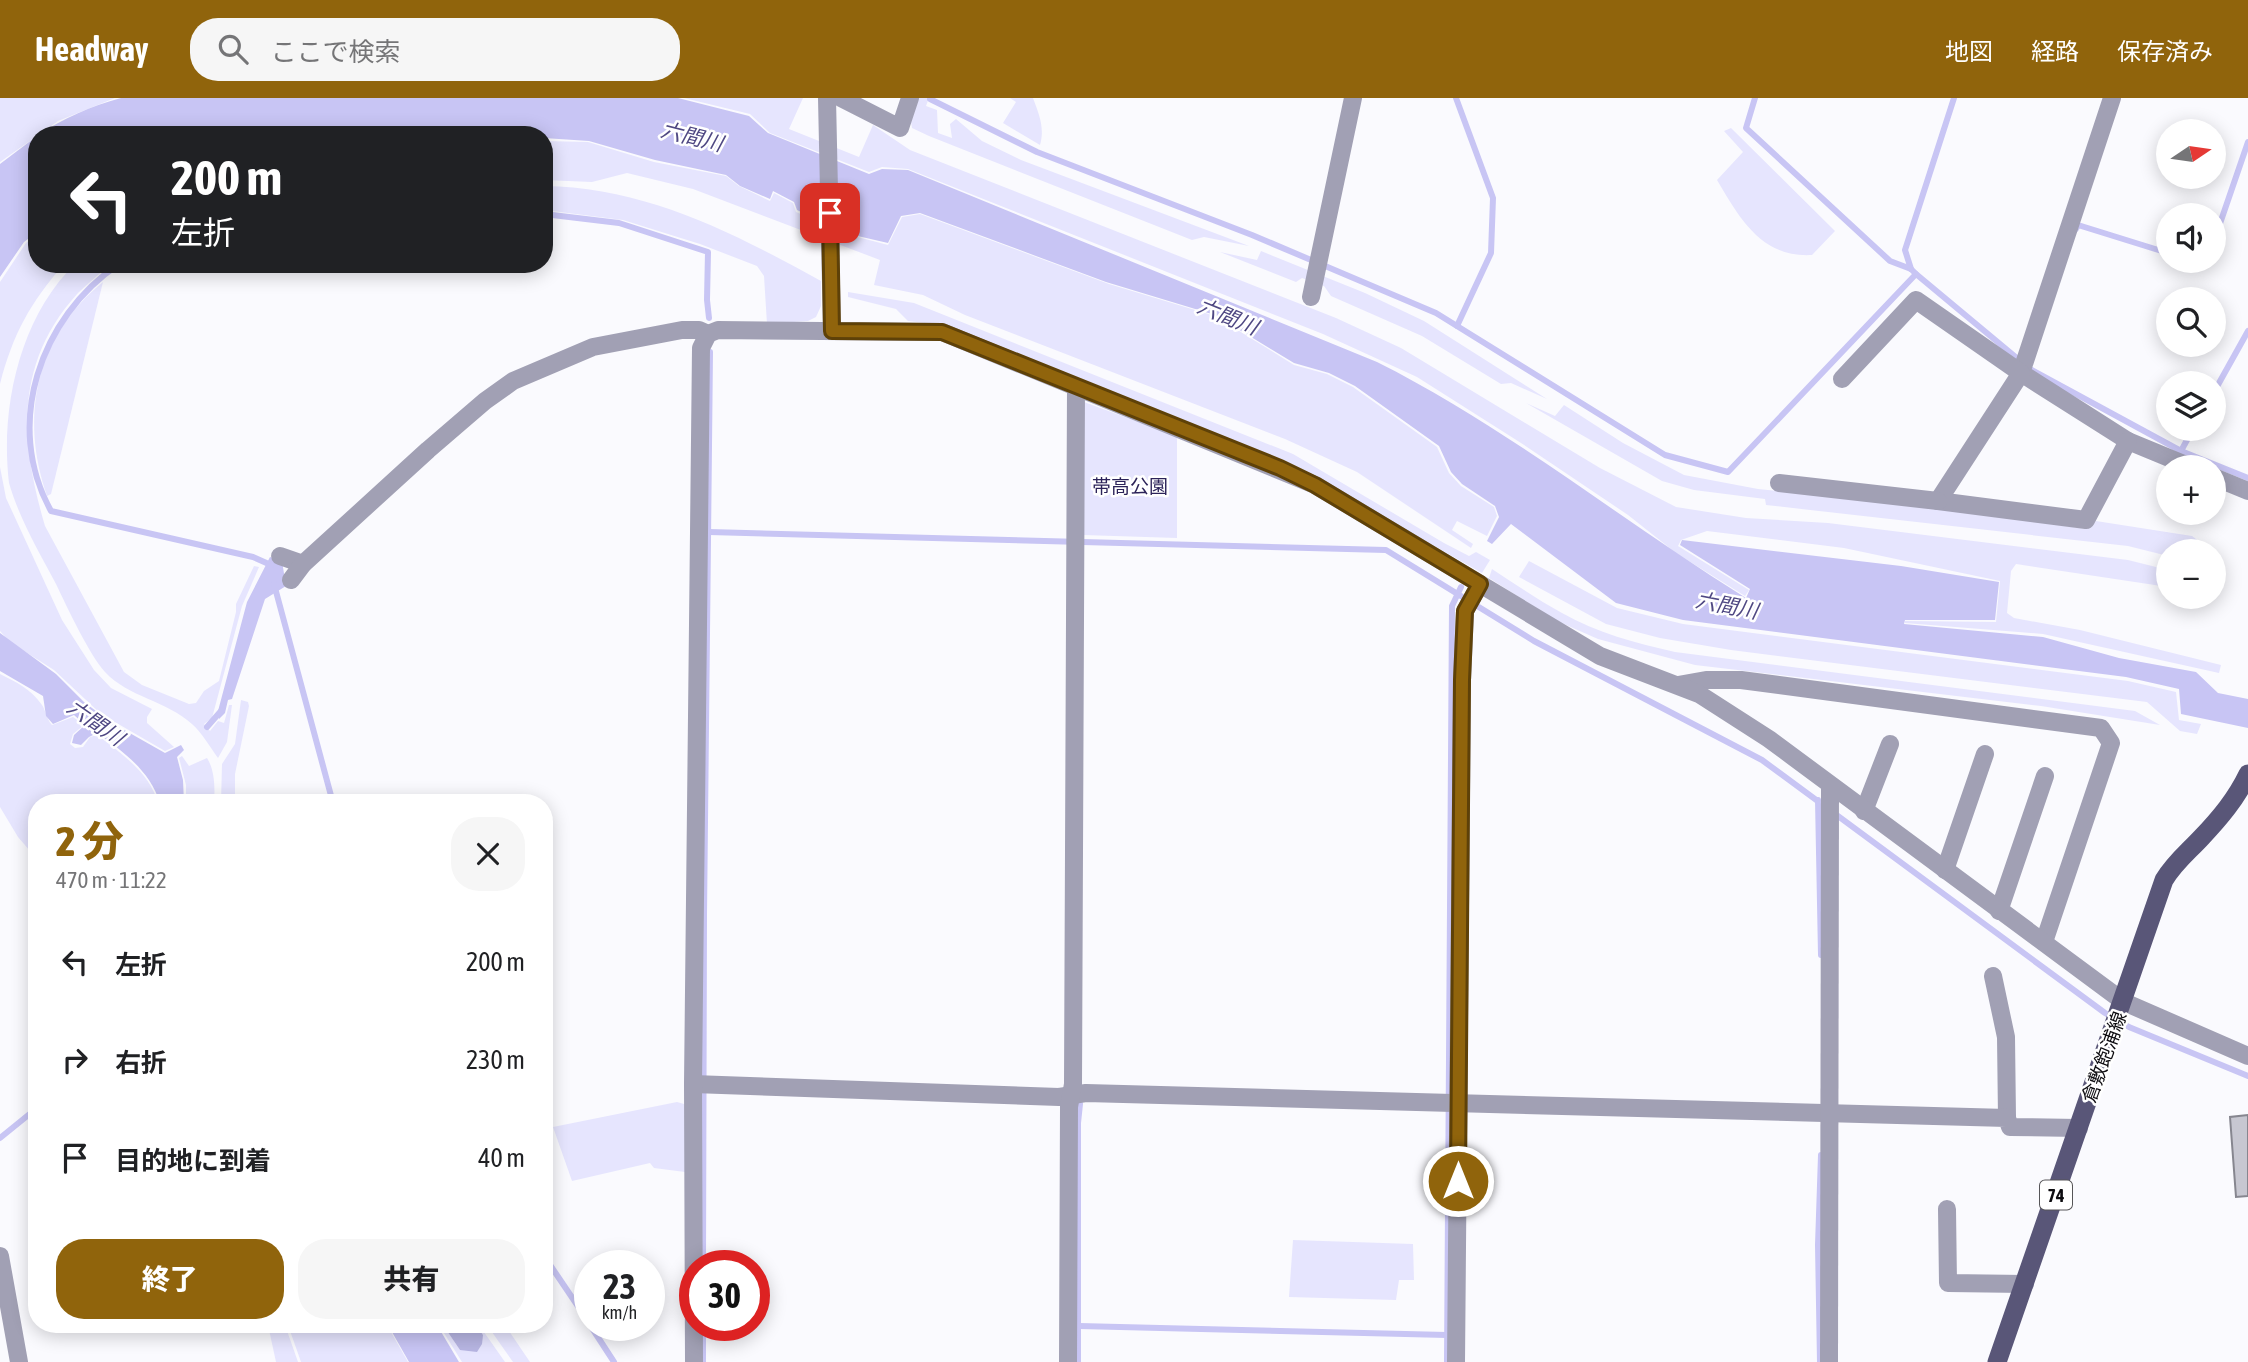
<!DOCTYPE html>
<html lang="ja">
<head>
<meta charset="utf-8">
<style>
  :root { --surface:#fff; --page:#f6f6f6; --text:#202124; --muted:#757577; --accent:#90640c }
  body { margin:0; font-family:"Asap Condensed","Noto Sans JP",sans-serif; background:var(--page); color:var(--text); height:100vh; display:flex; flex-direction:column; font-size:26px; white-space:nowrap }
  * { box-sizing:border-box; margin:0 }
  p { font-size:23px; color:var(--muted) }
  .icon { flex:none; width:38px; height:38px; fill:none; stroke:currentColor; stroke-width:2; stroke-linecap:round; stroke-linejoin:round }
  .map { position:relative; flex:1; overflow:hidden }
  .panel { position:absolute; left:28px; top:696px; width:525px; height:539px; display:flex; flex-direction:column; background:var(--surface); border-radius:28px; box-shadow:0 4px 18px #0003 }
  .panel>* { flex:none }
  .hud { position:absolute; left:28px; top:28px; width:525px; height:147px; border-radius:28px; box-shadow:0 4px 18px #0003; background:#202124; color:#fff; overflow:hidden }
  .needle { width:46px; rotate:77deg }
  .controls { position:absolute; left:2156px; top:21px; display:grid; gap:14px }
  .controls a { display:grid; place-items:center; width:70px; height:70px; border-radius:50%; background:var(--surface); box-shadow:0 4px 18px #0003; font-size:35px }
  .speed { position:absolute; left:574px; top:1152px; display:flex; gap:14px; font-size:35px; font-weight:700; text-align:center }
  .speed>* { display:grid; place-content:center; width:91px; height:91px; border-radius:50%; background:var(--surface); box-shadow:0 4px 18px #0003; line-height:1 }
  .speed small { font-size:18px; font-weight:400 }
  .speed .limit { border:10px solid #d22; background:#fff; color:#111 }
  .pin { position:absolute; display:grid; place-items:center; width:60px; height:60px; color:#fff; margin:-30px; border-radius:14px; box-shadow:0 4px 10px #0006 }
  .me { position:absolute; width:77px; margin:-38px; rotate:0deg; stroke-linejoin:round; filter:drop-shadow(0 0 5px #0008) }
  .turn { display:flex; align-items:center; gap:24px; height:147px; padding:0 28px; font-size:32px }
  .turn .icon { width:91px; height:91px; stroke-width:2.5 }
  .turn b { display:block; font-size:49px; line-height:60px }
  .round { display:grid; place-items:center; flex:none; width:74px; height:74px; border-radius:28px; background:var(--page) }
  .overview { display:flex; align-items:center; justify-content:space-between; height:119px; padding:0 28px }
  h1 { font-size:42px; font-weight:800; line-height:52px; color:var(--accent) }
  .action { display:flex; gap:14px; margin-top:auto; padding:14px 28px }
  .action a { flex:1; height:80px; border-radius:28px; background:var(--accent); color:#fff; font-size:28px; font-weight:800; line-height:80px; text-align:center }
  .action a+a { background:var(--page); color:var(--text) }
  ul { padding:0; list-style:none }
  li { display:flex; align-items:center; gap:21px; height:98px; padding:0 28px }
  li div { flex:1 }
  li b { display:block; font-size:26px }
  li em { font-style:normal }
  header { display:flex; align-items:center; gap:42px; box-sizing:border-box; height:98px; padding:0 35px; background:var(--accent); color:#fff }
  header strong { font-size:33px }
  nav { display:flex; gap:38px; margin-inline-start:auto; font-size:24px }
  .search { width:490px; height:63px; background:var(--page); display:flex; align-items:center; gap:18px; box-sizing:border-box; padding:0 24px; border-radius:28px; color:var(--muted); font-size:26px }
  .map>svg:first-child { display:block }
  .green { fill:#e6e5fe }
  .forest { fill:#b7b5e2 }
  .water { fill:#c8c5f4 }
  .lines { fill:none; stroke-linecap:round; stroke-linejoin:round }
  .stream { stroke:#c8c5f4; stroke-width:6 }
  .building { fill:#c7c7d1; stroke:#86868f; stroke-width:2 }
  .minor { stroke:#a1a0b4; stroke-width:18 }
  .primary { stroke:#595678; stroke-width:19 }
  .route-casing { stroke:#5e4108; stroke-width:18 }
  .route { stroke:#90640c; stroke-width:12 }
  .labels { text-anchor:middle; dominant-baseline:central; stroke-width:5; stroke-linejoin:round; paint-order:stroke }
  .shield { fill:#fff; stroke:#565558; stroke-width:2 }
  .shield-label { font-size:18px; font-weight:bold; fill:#0d0c10 }
  .park-label { font-size:19px; fill:#2c2359; stroke:#fff }
  .street-label { font-size:19px; fill:#0d0c10; stroke:#fff }
  .water-label { font-size:21px; font-style:italic; fill:#4f4883; stroke:#fff }
</style>
</head>
<body>
<header>
<strong>Headway</strong>
<div class="search"><svg class="icon" aria-label="search" viewBox="0 0 24 24"><circle cx="10" cy="10" r="6"/><path d="M15 15l6 6"/></svg>ここで検索</div>
<nav><a>地図</a><a>経路</a><a>保存済み</a></nav>
</header>
<div class="map">
<svg width="2248" height="1264" viewBox="0 0 2248 1264">
  <rect width="100%" height="100%" fill="#fafafe"/>
  <g class="green">
    <polygon points="0,0 115,0 58,23 0,64"/>
    <polygon points="684,0 803,0 789,31 859,59 873,27 910,52 1336,220 1401,250 1600,370 1676,409 1746,420 1828,425 2128,462 2168,472 2168,489 2016,466 2011,473 2007,515 2014,520 2080,532 2221,567 2219,575 2043,536 1905,525 1905,523 1996,524 2000,483 1844,450 1707,433 1681,442 1678,448 1749,492 1745,498 1676,455 1628,417 1521,345 1417,279 1323,236 908,71 882,69 869,74 770,35 750,16"/>
    <polygon points="919,0 929,0 926,8 937,12 938,35 952,40 950,26 956,21 982,43 1021,62 1249,148 1204,139 1192,142 929,38 912,30 911,24"/>
    <path d="M1010,0h23c6,16 12,30 7,47l-37,-22 13,-21z"/>
    <path d="M1731,30l104,103 -23,24c-50,3 -72,-36 -95,-75l26,-28 -19,-21z"/>
    <polygon points="544,43 588,44 654,64 726,78 739,88 770,103 774,95 793,105 796,114 850,137 888,147 902,119 920,116 1109,186 1215,218 1294,267 1327,276 1353,289 1437,349 1449,375 1461,388 1494,409 1497,418 1487,438 1457,423 1452,432 1473,446 1471,450 1357,374 1285,341 965,217 923,197 874,187 880,162 693,91 627,75 592,84 544,82"/>
    <path d="M544,88c101,1 190,47 277,95v25l-5,11 -8,4 -41,3 -3,-48 -7,-10 -57,-22 -77,-24 -79,-10z"/>
    <path d="M37,137v29h27c-34,39 -51,70 -64,120v-102l26,-39z"/>
    <polygon points="1261,153 1365,195 1424,223 1547,301 1511,285 1501,286 1422,238 1331,198 1324,188 1302,180 1296,184 1220,154 1257,162"/>
    <path d="M75,166h35c-10,10 -22,19 -32,29 -64,70 -58,148 -33,233l79,146 18,13 47,19 7,-1 8,-12 15,-10 17,-69v-8l18,-38 5,1 -17,39 -30,112 -8,6 6,7 8,-10 6,2 5,-18h3l-5,37 -9,16c-8,-11 -16,-25 -26,-34 -25,-23 -64,-27 -87,-52 -16,-18 -38,-65 -49,-88 -17,-32 -37,-66 -47,-101 -9,-75 11,-166 66,-219z"/>
    <path d="M103,184l-52,212 -4,2c-28,-80 -11,-160 56,-214z"/>
    <polygon points="848,194 914,205 1293,356 1444,445 1469,458 1476,454 1490,462 1482,475 1288,365 941,227 908,223 896,211 848,199"/>
    <polygon points="1084,304 1177,338 1177,440 1083,437"/>
    <polygon points="1526,305 1555,318 1564,307 1623,345 1684,377 1758,391 1923,408 2087,431 2096,423 2192,438 2204,447 2204,453 2168,453 2168,458 2128,448 1766,407 1765,401 1694,392 1662,383"/>
    <polygon points="0,369 6,400 62,522 94,572 111,590 152,611 147,619 147,625 174,649 165,653 101,616 54,572 10,544 0,533"/>
    <polygon points="1529,463 1617,510 1683,526 2128,583 2176,594 2179,622 2201,626 2197,636 2180,633 2147,604 1731,552 1660,540 1606,526 1519,479"/>
    <path d="M1492,471c23,15 46,31 70,44 35,20 74,30 113,39l460,59 25,14 -119,-19 -346,-41 -97,-26 -41,-18 -68,-43z"/>
    <path d="M0,576c16,8 31,15 42,31 4,6 4,13 10,20l21,-8 11,8 -11,9 -3,10 5,4 8,-1 7,-10 7,-2c24,18 53,38 61,68h-121v56l-19,-22 -18,-30z"/>
    <polygon points="241,602 248,604 249,608 235,676 235,705 221,705 222,666 235,646"/>
    <path d="M182,658l7,10 18,-8c8,13 8,30 7,45h-28v-18l-7,-27z"/>
    <polygon points="677,1004 684,1006 685,1010 685,1074 654,1070 650,1065 572,1083 553,1029"/>
    <polygon points="1293,1142 1413,1146 1414,1182 1399,1182 1396,1202 1289,1199"/>
    <polygon points="268,1227 285,1227 298,1264 276,1264"/>
    <polygon points="288,1227 387,1227 408,1264 301,1264"/>
    <polygon points="439,1227 443,1227 460,1252 483,1237 476,1227 479,1227 505,1264 462,1264"/>
    <polygon points="487,1227 511,1227 507,1230 530,1264 513,1264"/>
  </g>
  <polygon class="forest" points="443,1227 476,1227 483,1237 482,1246 477,1254 460,1252"/>
  <g class="water">
    <path d="M121,0h557l71,18 19,17 101,41 13,-5 26,1 469,192c130,65 245,159 369,236l4,-9 -70,-44 2,-5 219,26 98,16 -4,38h-90l-1,4 139,13 76,21 77,14 22,21 30,6v29l-67,-14 -2,-25 -53,-12 -443,-57 -67,-17 -105,-79 -19,20 -5,-3 12,-24 -4,-11 -33,-22 -11,-12 -12,-26 -84,-60 -26,-13 -35,-10 -79,-48 -109,-33 -186,-69 -19,3 -13,27 -39,-9 -52,-24 -3,-8 -21,-11 -3,8 -30,-13 -14,-11 -71,-15 -66,-19 -45,-3v-3h-506c26,-17 53,-29 83,-37z"/>
    <polygon points="37,38 37,134 24,144 0,179 0,66"/>
    <polygon points="270,459 282,463 286,488 265,501 232,601 228,602 225,615 219,621 218,613 247,504"/>
    <path d="M0,535l56,41 28,28 28,21 53,30 16,-8 3,5 -7,7 6,23 1,23h-24c-10,-32 -36,-51 -63,-70l-8,4 -8,8 -9,-2 2,-8 11,-10 -11,-10 -21,9 -7,-8 -3,-20 -43,-25z"/>
    <polygon points="388,1227 437,1227 459,1264 409,1264"/>
  </g>
  <g class="lines">
    <g class="stream">
      <polyline points="1456,0 1493,100 1491,155 1457,228"/>
      <polyline points="930,1 1037,54 1252,137 1436,215 1665,357 1728,374 1916,176 1911,171 1890,163 1746,30 1755,0"/>
      <polyline points="544,116 619,125 708,154 707,202 709,220"/>
      <polyline points="2076,131 2078,127 2168,155"/>
      <polyline points="2214,143 2248,44"/>
      <polyline points="2191,163 2205,167 2207,163"/>
      <path d="M119,166c-79,53 -116,161 -68,247l202,46 18,8"/>
      <polyline points="1911,171 1905,152 1954,0"/>
      <polyline points="1916,176 2030,271 2181,353 2193,331"/>
      <polyline points="2214,294 2248,233"/>
      <polyline points="2181,353 2248,380"/>
      <polyline points="709,434 1386,452 1534,543 1762,662 2105,915 2129,929 2248,978"/>
      <polyline points="274,486 333,705"/>
      <polyline points="207,629 221,613"/>
      <polyline points="1818,702 1821,857"/>
      <polyline points="0,1040 37,1010"/>
      <polyline points="544,1158 590,1226"/>
      <polyline points="703,1167 704,817 710,254"/>
      <polyline points="590,1227 614,1264"/>
      <polyline points="703,1227 703,1264"/>
      <polyline points="1079,1228 1447,1237"/>
      <polyline points="1078,1264 1078,1025 1080,1006"/>
      <polyline points="1447,1264 1452,508 1461,489"/>
      <polyline points="1820,1264 1818,1147 1821,1057"/>
    </g>
  </g>
  <polygon class="building" points="2248,1017 2248,1098 2236,1099 2230,1019"/>
  <g class="lines">
    <g class="minor">
      <polyline points="827,0 832,233"/>
      <polyline points="841,0 900,30 910,0"/>
      <polyline points="2112,0 2021,275 2128,343 2191,369"/>
      <polyline points="1311,199 1353,0"/>
      <polyline points="1842,281 1916,202 2021,275 1938,403 2086,422 2128,343"/>
      <polyline points="2214,379 2248,393"/>
      <polyline points="1779,385 1938,403"/>
      <polyline points="280,458 303,466"/>
      <polyline points="291,482 303,466 428,352 485,303 513,283 593,249 682,232 699,232 708,236"/>
      <polyline points="1678,587 1706,582 1741,582 2101,630 2111,645 2044,844"/>
      <polyline points="1864,713 1890,646"/>
      <polyline points="1945,772 1985,656"/>
      <polyline points="1999,813 2045,678"/>
      <polyline points="1993,878 2006,939 2007,1020"/>
      <polyline points="693,986 1059,999 1086,995 2007,1020 2010,1029 2079,1030"/>
      <polyline points="1947,1111 1948,1185 2025,1186"/>
      <polyline points="0,1158 19,1264"/>
      <polyline points="694,1264 693,986 701,250 708,236 718,232 942,234 1315,387 1600,558 1699,596 1769,641 2124,904 2248,958"/>
      <polyline points="1068,1264 1069,1009 1073,986 1076,290"/>
      <polyline points="1456,1264 1462,582 1465,513 1480,486"/>
      <polyline points="1829,1264 1830,688"/>
    </g>
    <path class="primary" d="M1997,1264l167,-482c11,-18 24,-28 37,-42 19,-20 35,-39 47,-64"/>
  </g>
  <g class="lines">
    <g class="route-casing">
      <polyline id="route" points="830,115 832,233 942,234 1280,370 1315,387 1480,486 1465,513 1462,582 1458,1083"/>
    </g>
    <use href="#route" class="route"/>
  </g>
  <g class="labels">
    <rect class="shield" x="2040" y="1082.5" width="32" height="29" rx="5"/>
    <g class="shield-label">
      <text x="2056" y="1097">74</text>
    </g>
    <g class="park-label">
      <text x="1130" y="388">帯高公園</text>
    </g>
    <g class="street-label">
      <text transform="translate(2104 959) rotate(-70)">倉敷飽浦線</text>
    </g>
    <g class="water-label">
      <text transform="translate(692 38) rotate(14)">六間川</text>
      <text transform="translate(1228 218) rotate(22)">六間川</text>
      <text transform="translate(1727 507) rotate(11)">六間川</text>
      <text transform="translate(96 624) rotate(35)">六間川</text>
    </g>
  </g>
</svg>
<div class="controls">
<a><svg class="needle" viewBox="-14 -14 28 28"><path d="M0-13l5 13h-10z" fill="#e53935"/><path d="M0 13l5-13h-10z" fill="#757577"/></svg></a>
<a><svg class="icon" aria-label="sound" viewBox="0 0 24 24"><path d="M4 9h4l5-4v14l-5-4H4zM17 9q2 3 0 6"/></svg></a>
<a><svg class="icon" aria-label="search" viewBox="0 0 24 24"><circle cx="10" cy="10" r="6"/><path d="M15 15l6 6"/></svg></a>
<a><svg class="icon" aria-label="layers" viewBox="0 0 24 24"><path d="M12 4l9 5-9 5-9-5zM3 14l9 5 9-5"/></svg></a>
<a>+</a>
<a>−</a>
</div>
<div class="speed"><div>23<small>km/h</small></div><div class="limit">30</div></div>
<div class="pin" style="left:830px;top:115px;background:#d93025"><svg class="icon" aria-label="arrive" viewBox="0 0 24 24"><path d="M6 21V4h12l-3 4 3 4H6"/></svg></div>
<svg class="me" style="left:1458px;top:1083px" viewBox="-20 -20 40 40"><circle r="17" fill="#90640c" stroke="#fff" stroke-width="3"/><path d="M0-11L8 9 0 5-8 9z" fill="#fff"/></svg>
<div class="hud">
<div class="turn"><svg class="icon" aria-label="left" viewBox="0 0 24 24"><path d="M17 20v-9H6M10 6l-5 5 5 5"/></svg><div><b>200 m</b>左折</div></div>
</div>
<section class="panel">
<div class="overview"><div><h1>2 分</h1><p>470 m · 11:22</p></div><a class="round"><svg class="icon" aria-label="close" viewBox="0 0 24 24"><path d="M6 6l12 12M18 6L6 18"/></svg></a></div>
<ul>
<li><svg class="icon" aria-label="left" viewBox="0 0 24 24"><path d="M17 20v-9H6M10 6l-5 5 5 5"/></svg><div><b>左折</b></div><em>200 m</em></li>
<li><svg class="icon" aria-label="right" viewBox="0 0 24 24"><path d="M7 20v-9h11M14 6l5 5-5 5"/></svg><div><b>右折</b></div><em>230 m</em></li>
<li><svg class="icon" aria-label="arrive" viewBox="0 0 24 24"><path d="M6 21V4h12l-3 4 3 4H6"/></svg><div><b>目的地に到着</b></div><em>40 m</em></li>
</ul>
<div class="action"><a>終了</a><a>共有</a></div>
</section>
</div>
</body>
</html>
